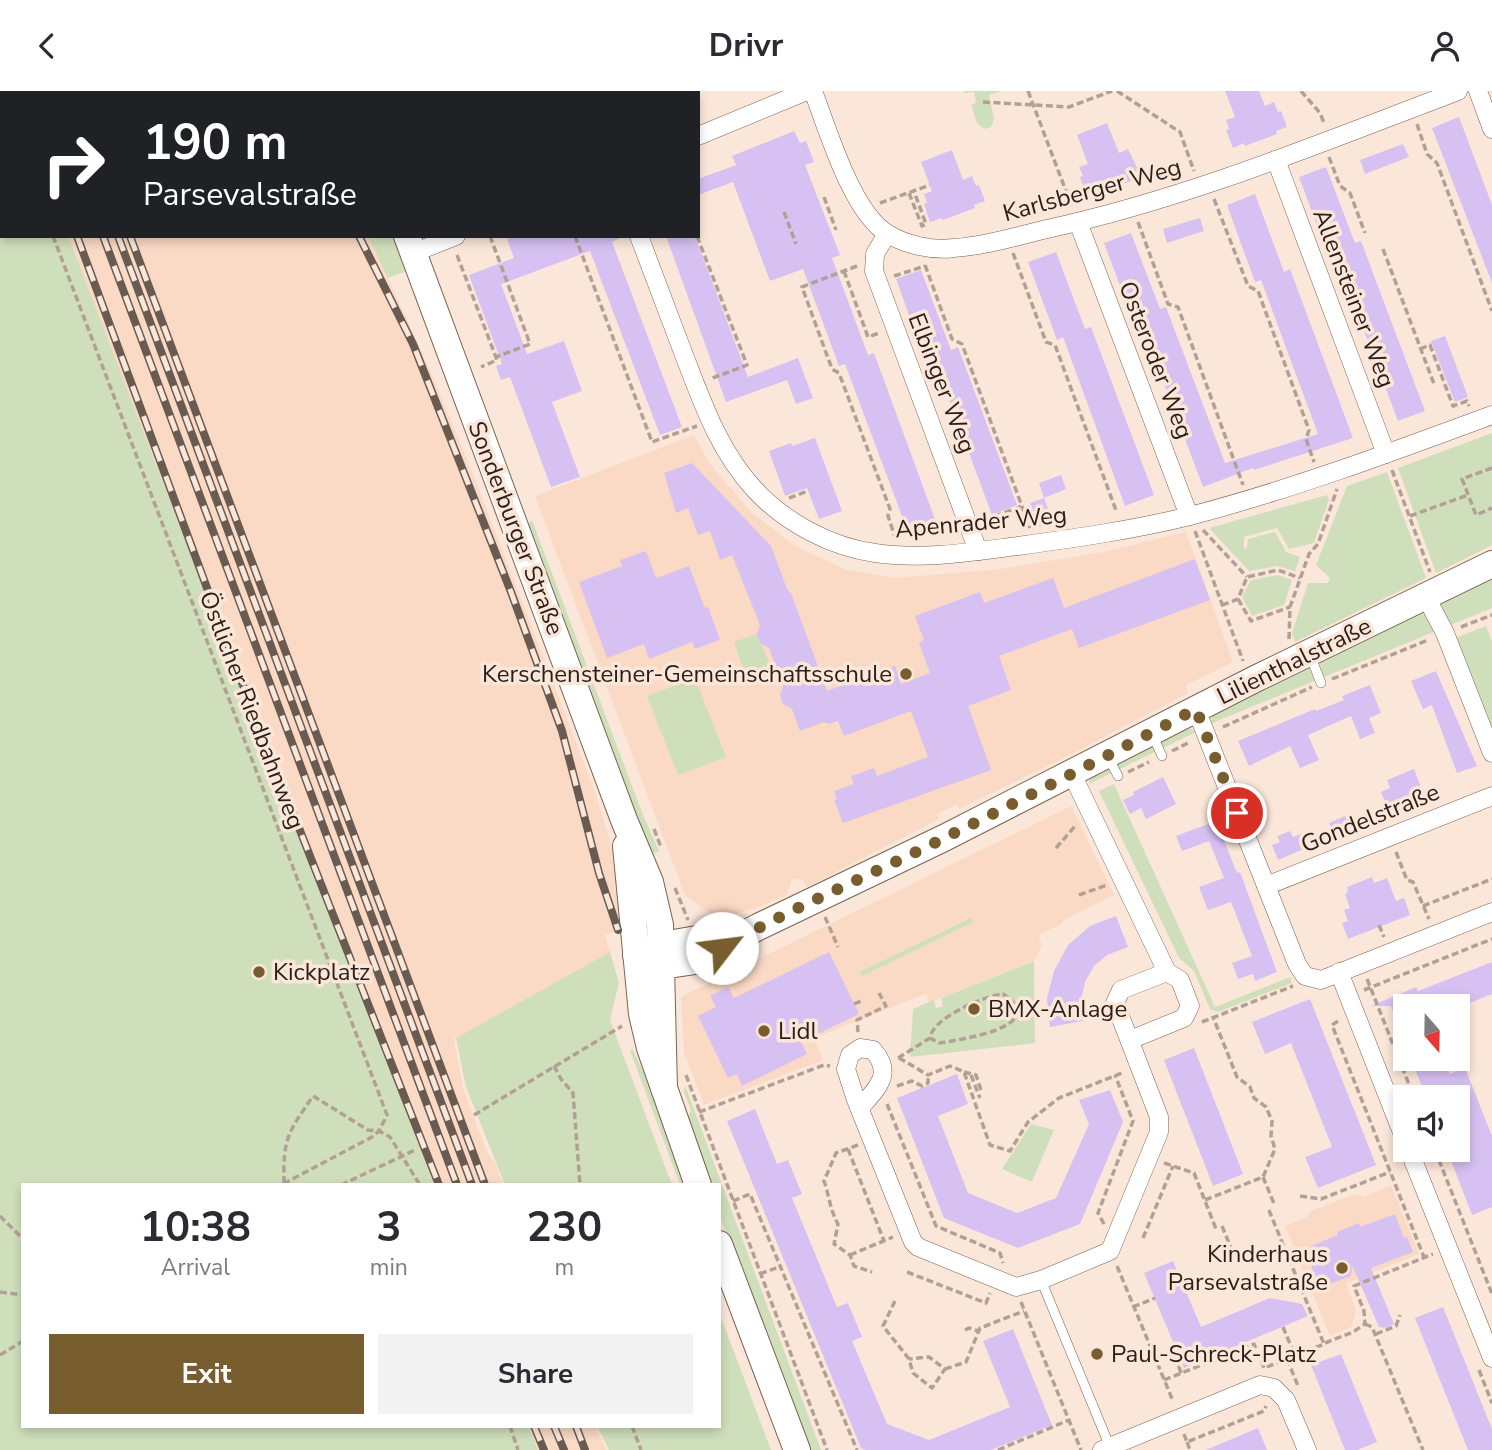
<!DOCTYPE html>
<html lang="en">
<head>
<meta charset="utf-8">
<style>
  :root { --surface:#fff; --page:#f2f2f3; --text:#2b2b33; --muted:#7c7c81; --accent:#785e2f }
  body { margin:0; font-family:"Nunito Sans",sans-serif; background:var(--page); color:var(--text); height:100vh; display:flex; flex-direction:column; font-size:26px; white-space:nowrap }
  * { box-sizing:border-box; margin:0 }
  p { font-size:23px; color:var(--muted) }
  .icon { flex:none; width:38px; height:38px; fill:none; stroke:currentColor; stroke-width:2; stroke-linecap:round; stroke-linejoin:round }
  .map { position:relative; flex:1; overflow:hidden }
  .side { position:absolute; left:21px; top:1092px; width:700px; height:245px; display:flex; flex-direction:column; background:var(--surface); border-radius:0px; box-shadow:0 4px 10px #0003 }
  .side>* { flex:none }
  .banner { position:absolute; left:0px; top:0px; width:700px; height:147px; box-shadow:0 4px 10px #0003; background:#202124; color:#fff; overflow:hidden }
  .needle { width:46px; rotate:160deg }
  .tools { position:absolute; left:1393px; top:903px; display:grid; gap:14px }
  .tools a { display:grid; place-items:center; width:77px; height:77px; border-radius:0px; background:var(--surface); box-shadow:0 4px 10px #0003; font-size:35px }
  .pin { position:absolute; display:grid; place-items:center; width:60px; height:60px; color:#fff; margin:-30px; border:4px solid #fff; border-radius:50%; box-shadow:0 2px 7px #0007 }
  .me { position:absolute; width:77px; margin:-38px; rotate:60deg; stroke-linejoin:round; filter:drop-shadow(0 0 5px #0008) }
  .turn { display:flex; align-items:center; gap:24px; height:147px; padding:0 28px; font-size:32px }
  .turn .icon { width:91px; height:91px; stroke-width:2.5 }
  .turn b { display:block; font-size:49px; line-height:60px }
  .eta { display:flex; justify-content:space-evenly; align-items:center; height:119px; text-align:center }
  .eta b { font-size:42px; font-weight:700; line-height:49px }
  .action { display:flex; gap:14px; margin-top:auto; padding:14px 28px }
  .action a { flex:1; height:80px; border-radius:0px; background:var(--accent); color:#fff; font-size:28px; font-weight:700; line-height:80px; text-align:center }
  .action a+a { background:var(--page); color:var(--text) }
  header { display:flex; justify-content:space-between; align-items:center; height:91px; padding:0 28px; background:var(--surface); font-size:32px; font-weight:700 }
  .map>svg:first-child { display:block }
  .built { fill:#fad9c5 }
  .green { fill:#d0dfbb }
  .building { fill:#d7c1f3 }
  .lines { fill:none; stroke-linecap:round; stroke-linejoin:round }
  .lane-casing { stroke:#7d614e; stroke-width:10 }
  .street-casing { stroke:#7d614e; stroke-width:19 }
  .secondary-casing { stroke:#7d614e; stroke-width:28 }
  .path { stroke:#b2a095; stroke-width:3.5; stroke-dasharray:7 3.5; stroke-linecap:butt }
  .lane { stroke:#fff; stroke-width:9 }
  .street { stroke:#fff; stroke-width:18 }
  .secondary { stroke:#fff; stroke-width:26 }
  .rail-casing { stroke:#6a5b52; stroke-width:8 }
  .rail { stroke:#fbe7da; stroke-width:5; stroke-dasharray:16; stroke-linecap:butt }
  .route { stroke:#785e2f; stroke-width:12; stroke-dasharray:0 21.6 }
  .poi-dot { fill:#785e2f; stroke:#fbe7da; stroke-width:2.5 }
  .labels { text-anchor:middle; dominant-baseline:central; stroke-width:7; stroke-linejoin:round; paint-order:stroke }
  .street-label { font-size:24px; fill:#2a1e17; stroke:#fbe7da }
  .poi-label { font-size:24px; fill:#2a1e17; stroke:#fbe7da; text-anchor:start }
</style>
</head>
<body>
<header><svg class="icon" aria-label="back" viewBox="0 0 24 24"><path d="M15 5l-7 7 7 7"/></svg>Drivr<svg class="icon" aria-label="person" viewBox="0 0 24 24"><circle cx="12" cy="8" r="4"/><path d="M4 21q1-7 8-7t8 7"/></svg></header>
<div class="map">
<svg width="1492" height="1359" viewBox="0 0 1492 1359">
  <rect width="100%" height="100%" fill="#fbe7da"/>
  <g class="built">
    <polygon points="12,0 297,0 298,2 13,2"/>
    <polygon points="67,145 368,145 388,187 434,288 477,393 595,701 613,760 623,811 625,837 605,844 610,861 454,948 463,997 487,1061 495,1072 503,1094 431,1094"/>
    <polygon points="694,344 708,370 749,419 792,453 844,478 894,487 1001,478 1104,461 1186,441 1233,571 1186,594 1188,602 1062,668 959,718 957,713 937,723 939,728 807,796 803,789 792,788 787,804 755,817 718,828 685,804 535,405"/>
    <polygon points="1071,715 1114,804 1062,830 1063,832 1038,844 1042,854 1035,869 928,912 927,902 814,947 823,969 704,1014 684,961 681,906"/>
    <polygon points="1391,1094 1419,1163 1346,1192 1356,1220 1351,1236 1330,1245 1285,1135 1309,1125 1308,1121 1356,1103 1364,1106"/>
    <polygon points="528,1335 595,1335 606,1359 538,1359"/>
  </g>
  <g class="green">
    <polygon points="0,0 12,2 2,2 2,145 68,145 434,1094 23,1094 23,1335 528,1335 538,1359 0,1359"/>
    <polygon points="964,0 1001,0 989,4 994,28 991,36 984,38 977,32 971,14 976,12 974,1 965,2"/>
    <polygon points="368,145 394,145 407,180 388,187"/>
    <polygon points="1492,342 1492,454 1436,482 1398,377"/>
    <polygon points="1387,381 1426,487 1295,551 1292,542 1308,492 1328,492 1330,487 1316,474 1347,395"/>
    <polygon points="1327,404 1329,409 1314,452 1289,458 1277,437 1244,446 1244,458 1247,457 1248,448 1275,441 1286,461 1300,466 1295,480 1277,475 1249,480 1209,437"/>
    <polygon points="532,429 643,724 659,760 653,763 633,726 525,435"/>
    <polygon points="1492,483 1492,517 1210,633 1215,617"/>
    <polygon points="1278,484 1292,489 1284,514 1252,525 1242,506 1251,489"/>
    <polygon points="1486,535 1492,550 1492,641 1455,547"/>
    <polygon points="757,543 774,583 748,592 734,551"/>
    <polygon points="695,587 726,666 678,684 647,605"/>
    <polygon points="1182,634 1196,641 1089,693 1092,682"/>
    <polygon points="1114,693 1215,916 1290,886 1292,892 1218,921 1210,918 1194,880 1179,867 1099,700"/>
    <polygon points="971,827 973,831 862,885 860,881"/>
    <polygon points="610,861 619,892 610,929 672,1094 505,1094 466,996 456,947"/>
    <polygon points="1034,870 1035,952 910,966 913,918 934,909 936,917 943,915 941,907"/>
    <polygon points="630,959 633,959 654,1003 688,1094 680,1094"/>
    <polygon points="685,994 821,1359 808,1359 719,1123 719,1094 708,1094 684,1030 691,1020 684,1001"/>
    <polygon points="1031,1033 1054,1039 1032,1091 1002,1078"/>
    <polygon points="719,1221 771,1359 609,1359 597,1335 719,1335"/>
  </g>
  <g class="building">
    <polygon points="1225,0 1259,0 1265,15 1274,11 1278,21 1281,20 1287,36 1276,40 1277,43 1245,55 1244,52 1233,57 1226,39 1229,38 1226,29 1235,26"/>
    <polygon points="1459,26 1492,114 1492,192 1432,37"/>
    <polygon points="1107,32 1119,62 1128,58 1140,83 1130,87 1131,90 1099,102 1098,99 1086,104 1080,86 1083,85 1079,76 1088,73 1077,44"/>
    <polygon points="794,40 800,52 806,50 814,71 805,74 840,164 832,167 868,264 874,262 936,431 908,441 845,273 839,275 803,178 770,190 733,91 698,104 698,88 736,74 732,65"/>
    <polygon points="1403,53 1409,66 1365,83 1360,69"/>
    <polygon points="952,59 963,89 972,85 976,95 979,94 985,110 974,114 975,117 943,129 942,127 930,131 924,113 927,112 924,103 932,100 921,71"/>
    <polygon points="1326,76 1355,152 1361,150 1425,320 1398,330 1334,160 1328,163 1299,86"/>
    <polygon points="1255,103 1284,181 1290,178 1353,347 1254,379 1253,377 1203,396 1139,226 1133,229 1104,152 1131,142 1160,218 1166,216 1225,372 1318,343 1261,189 1255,191 1227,114"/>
    <polygon points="1200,127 1204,140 1167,152 1163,138"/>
    <polygon points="515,145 624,145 612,151 682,336 660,344 590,160 501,193 527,263 564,250 582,300 552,311 580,386 551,396 510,286 501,289 496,275 502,273 469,184 514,167 507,148"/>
    <polygon points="666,145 695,145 748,286 798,267 813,307 796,313 787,289 726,311"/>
    <polygon points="1056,161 1085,238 1091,236 1154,404 1125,415 1063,246 1057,249 1028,171"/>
    <polygon points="921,179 951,259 958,256 1017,414 992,424 933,265 925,268 896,188"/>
    <polygon points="1445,245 1468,306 1455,311 1431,250"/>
    <polygon points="815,347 842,420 819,428 807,397 785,405 769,360 791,352 792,355"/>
    <polygon points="692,372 771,455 787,498 791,502 827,600 895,575 901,593 930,582 919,552 924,549 915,525 980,501 984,512 1053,487 1064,517 1195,468 1210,509 1079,557 1072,538 999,565 1011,599 968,615 991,679 843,732 834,709 837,708 834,700 854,693 851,685 874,677 877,685 928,666 911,620 844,645 838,630 829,633 824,631 800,640 792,618 783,613 780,604 783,595 769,557 761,553 757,543 760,534 732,464 720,469 710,440 698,444 688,417 676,422 664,382"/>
    <polygon points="1061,384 1066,398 1044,407 1039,392"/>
    <polygon points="1044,407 1053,430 1039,436 1030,412"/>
    <polygon points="646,460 656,487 689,475 705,517 708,516 720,549 695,558 692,551 649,568 644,553 607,567 579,491 622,475 620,469"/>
    <polygon points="1436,580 1477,675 1457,682 1432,614 1423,618 1411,590"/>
    <polygon points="1370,594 1381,622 1369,627 1375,642 1360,648 1351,625 1308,644 1319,669 1300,677 1290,655 1249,675 1238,650 1315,618 1316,620 1344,609 1342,605"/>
    <polygon points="1414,678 1426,709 1390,723 1381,701 1390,697 1387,689"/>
    <polygon points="1163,686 1176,713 1146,728 1141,717 1130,723 1123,709 1134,704 1133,701"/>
    <polygon points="1350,723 1355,736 1334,745 1329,732"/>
    <polygon points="1216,730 1237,782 1240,781 1277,881 1255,890 1253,883 1238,888 1232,872 1252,865 1231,811 1208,819 1199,796 1224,787 1209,750 1182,760 1176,745"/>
    <polygon points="1290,740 1293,746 1303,742 1308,756 1278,769 1272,754 1280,751 1277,745"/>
    <polygon points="1372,786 1374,792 1387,787 1396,810 1404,807 1410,824 1348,848 1342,832 1348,830 1344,819 1350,817 1345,803 1348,801 1347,796"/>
    <polygon points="1116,825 1128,856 1107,864 1094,875 1085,891 1081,909 1083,930 1050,936 1047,907 1054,880 1068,854 1090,835"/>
    <polygon points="829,861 859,923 801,951 807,963 742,995 737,983 728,987 698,925 716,916 710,905 728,896 734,907"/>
    <polygon points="1492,871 1492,903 1462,915 1405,915 1405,950 1391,915 1371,915 1416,896 1418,900"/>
    <polygon points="1310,908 1376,1074 1318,1097 1305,1066 1332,1056 1291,952 1265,963 1252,931"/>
    <polygon points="1194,957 1243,1083 1213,1095 1164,969"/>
    <polygon points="1411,968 1444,968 1450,983 1465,977 1492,1045 1492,1116 1472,1124 1447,1059 1458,1059 1458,1006 1426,1006"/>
    <polygon points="957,983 968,1013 938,1025 968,1102 1017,1122 1056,1107 1089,1033 1079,1009 1110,999 1123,1031 1080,1133 1018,1157 944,1127 897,1007"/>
    <polygon points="755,1018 777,1073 788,1069 802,1103 792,1107 837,1216 848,1212 862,1246 852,1250 887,1333 929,1349 1010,1316 983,1250 1013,1238 1052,1334 991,1359 865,1359 861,1357 727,1030"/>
    <polygon points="1395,1123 1404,1147 1407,1146 1413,1161 1371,1177 1394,1233 1386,1237 1379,1236 1352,1174 1351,1185 1317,1198 1311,1183 1314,1182 1304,1158 1338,1144 1337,1141 1359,1132 1360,1136"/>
    <polygon points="1173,1170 1201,1236 1270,1207 1302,1213 1308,1225 1184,1277 1144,1182"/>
    <polygon points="1443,1216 1492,1338 1492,1359 1468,1359 1415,1227"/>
    <polygon points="1341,1263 1377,1351 1357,1359 1345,1359 1311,1274"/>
    <polygon points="1258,1337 1267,1359 1206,1359"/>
  </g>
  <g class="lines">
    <g class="lane-casing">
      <g id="lane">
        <polyline points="1310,564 1321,592"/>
        <polyline points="1152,643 1162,665"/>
        <polyline points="1108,666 1118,685"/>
        <polyline points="1041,1189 1110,1356"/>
      </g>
    </g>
    <g class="street-casing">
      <g id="street">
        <polyline points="584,0 585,2"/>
        <path d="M813,0c15,39 39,122 75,143 18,11 45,17 66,14 31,-2 63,-12 93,-19 142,-31 276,-87 411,-138"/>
        <polyline points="1478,0 1492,38"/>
        <polyline points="698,45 807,0"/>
        <polyline points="1276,69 1386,363"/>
        <polyline points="1078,131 1189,425"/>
        <polyline points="887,143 875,163 874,180 978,460"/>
        <path d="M639,145c15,40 30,80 45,119 19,49 35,96 71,135 31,33 76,57 120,63 48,7 96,-1 143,-7 58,-8 115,-16 172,-30 103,-27 202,-64 302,-101"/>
        <polyline points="413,162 456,145"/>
        <polyline points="1426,506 1445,542 1492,662"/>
        <polyline points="1196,618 1297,873 1305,885 1321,889 1492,821"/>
        <polyline points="1072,683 1167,881 1180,889 1190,915 1184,927 1130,949"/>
        <polyline points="1266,795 1492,705"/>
        <polyline points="1339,881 1405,1049"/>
        <path d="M860,1017c17,-20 34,-34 13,-58l-13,-2 -10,7 -4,14 10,31 57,142 5,5 98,40 25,-7 69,-29 49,-119v-15l-44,-114 6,-13 46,-18"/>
        <polyline points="1409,1059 1492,1267"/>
        <polyline points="1102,1359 1260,1294 1274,1297 1286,1309 1307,1359"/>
      </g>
    </g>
    <g class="secondary-casing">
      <g id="secondary">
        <polyline points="352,0 353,2"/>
        <polyline points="407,145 624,729 650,791 660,834 664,997"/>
        <polyline points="626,755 642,923 650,957 698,1094"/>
        <polyline points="647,860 662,854 732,842"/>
        <polyline points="636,864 662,875 695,870 758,836 944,747 1255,588 1492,473"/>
        <polyline points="719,1153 797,1359"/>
      </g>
    </g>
    <g class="path">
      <polyline points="1028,0 1072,116"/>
      <polyline points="1117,0 1180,41 1194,80"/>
      <polyline points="1301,0 1320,22 1324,32"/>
      <polyline points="0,1 2,6"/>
      <polyline points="983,11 1069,16 1112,0"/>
      <polyline points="1417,33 1427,63 1437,72 1492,220"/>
      <polyline points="1329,66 1340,95 1350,102 1365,142"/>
      <polyline points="909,102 922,135 926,133 914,100"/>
      <polyline points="824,106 836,139"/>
      <polyline points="0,107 2,107"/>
      <polyline points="1214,108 1248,195 1258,200 1309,339 1306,348 1314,371"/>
      <polyline points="880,112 930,94"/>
      <polyline points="784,121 796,153"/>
      <polyline points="1138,131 1168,213 1178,216 1243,394"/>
      <polyline points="53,145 387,1024 379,1040 372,1046 281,1094"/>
      <polyline points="490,145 530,253 496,266"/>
      <polyline points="575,145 652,351 697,335"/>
      <polyline points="697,145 747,274 710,288"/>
      <polyline points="1383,158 1434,293"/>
      <polyline points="1013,162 1046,251 1055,254 1117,422"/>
      <polyline points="457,164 497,269 481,276"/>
      <polyline points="925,174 952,248 962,253 1030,437"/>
      <polyline points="857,175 802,196 832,278 839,282 890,418 888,425 895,446"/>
      <polyline points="844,180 868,246 879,242"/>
      <polyline points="894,185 925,175"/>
      <polyline points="1420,258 1430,254 1453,315 1467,310 1469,315"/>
      <polyline points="1492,377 1462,388 1476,424 1492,417"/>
      <polyline points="1392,379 1430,481"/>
      <polyline points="789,407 808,400"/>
      <polyline points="1410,425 1468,404"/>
      <polyline points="985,429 1022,415"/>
      <polyline points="1203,439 1247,486"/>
      <polyline points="1195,440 1243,570"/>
      <polyline points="1238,508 1251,530 1290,516"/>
      <polyline points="1222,514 1238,508 1247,486 1278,479 1300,487"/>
      <polyline points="1461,536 1492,524"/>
      <polyline points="1289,548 1290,516 1309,463 1318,453 1337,398"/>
      <polyline points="1332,588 1428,549"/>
      <polyline points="1223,636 1312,596"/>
      <polyline points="1172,660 1190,651"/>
      <polyline points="1128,681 1149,671"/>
      <polyline points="654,738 661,756"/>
      <polyline points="1056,757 1076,734"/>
      <polyline points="1396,761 1407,789 1413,791 1429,828"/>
      <polyline points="675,797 688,829"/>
      <polyline points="1079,804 1107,794"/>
      <polyline points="1423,815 1492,788"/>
      <polyline points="825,826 838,856"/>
      <polyline points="1379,834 1384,846"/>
      <polyline points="1367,888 1414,1006"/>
      <polyline points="1364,899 1492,848"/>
      <polyline points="854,913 864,909"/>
      <polyline points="1338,930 1332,934 1424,1166"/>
      <polyline points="1202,931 1293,895"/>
      <polyline points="858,941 857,929 886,915 879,902"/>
      <path d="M898,967l32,-20c2,-20 54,-42 73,-44 49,33 -45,46 -64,49l-9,-5"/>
      <polyline points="899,967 928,984 950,975 964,981 990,1054 1010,1060 1028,1031 1059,1007 1122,982"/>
      <polyline points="554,975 561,988 573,1002 580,1094"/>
      <polyline points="964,981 976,984 981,999"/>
      <polyline points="686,984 827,1359"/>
      <polyline points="971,984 980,1007"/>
      <polyline points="897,995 912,990 922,995 928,992 928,985"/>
      <polyline points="887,1013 936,1135 1000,1162 1003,1172"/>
      <polyline points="699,1021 824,974 830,975"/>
      <polyline points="474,1024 622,935"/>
      <path d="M858,1054l-22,8 -12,28c5,14 6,29 14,43l-4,20 16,11 4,11 18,6"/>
      <polyline points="848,1058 884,1150"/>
      <polyline points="1435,1059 1492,1203"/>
      <polyline points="1164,1072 1194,1082 1216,1138"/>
      <polyline points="1263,1086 1275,1115"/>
      <path d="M284,1092c-1,-46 4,-50 29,-87l55,34 11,1 11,6 30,48"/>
      <polyline points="341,1094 415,1059"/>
      <polyline points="1300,1105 1321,1108 1390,1081"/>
      <polyline points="1205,1109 1263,1086 1275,1058 1271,1045 1272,1030 1266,1016 1254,1007 1250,996 1237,986 1213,926"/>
      <polyline points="733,1110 750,1103 857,1359"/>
      <polyline points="0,1125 23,1148"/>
      <polyline points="1104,1133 1098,1122 1133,1030 1115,984"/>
      <polyline points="1222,1135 1233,1162 1254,1165 1259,1169 1285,1159"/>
      <polyline points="1143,1147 1173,1075"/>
      <polyline points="850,1164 893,1146"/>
      <polyline points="1117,1175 1173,1310"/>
      <polyline points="907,1181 986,1212 990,1202"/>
      <polyline points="760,1183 781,1175"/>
      <polyline points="0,1201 23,1204"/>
      <polyline points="895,1210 883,1235 909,1268 913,1282 932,1297 945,1278 929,1266 909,1268"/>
      <polyline points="1021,1211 1081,1359"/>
      <polyline points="1133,1216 1155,1207"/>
      <polyline points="1365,1233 1372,1236 1423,1359"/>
      <polyline points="1283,1236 1295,1265"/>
      <polyline points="965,1239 969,1237 978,1240"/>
      <polyline points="1376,1243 1396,1235 1400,1224"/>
      <polyline points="1325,1252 1353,1241 1365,1233 1364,1220 1354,1195 1433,1163"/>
      <polyline points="0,1264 23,1250"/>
      <polyline points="1287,1268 1298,1295"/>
      <polyline points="945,1278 966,1271 980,1237 1024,1220"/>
      <polyline points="1479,1279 1492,1312"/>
      <polyline points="1181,1282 1179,1276 1183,1275"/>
      <polyline points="1164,1289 1254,1253 1264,1277 1324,1253 1268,1117"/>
      <polyline points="510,1335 518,1359"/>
      <polyline points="632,1335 641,1359"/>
      <polyline points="1184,1343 1187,1351 1264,1320 1266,1315"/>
      <polyline points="1187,1351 1190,1359"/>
      <polyline points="998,1359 1069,1329"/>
    </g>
    <use href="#lane" class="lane"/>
    <use href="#street" class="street"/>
    <use href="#secondary" class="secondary"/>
    <g class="rail-casing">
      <g id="rail">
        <polyline points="24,0 24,2"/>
        <polyline points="50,0 50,2"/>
        <polyline points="65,0 65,2"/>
        <polyline points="77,0 78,2"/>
        <polyline points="285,0 286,2"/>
        <polyline points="77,145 241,589 439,1094"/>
        <polyline points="103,145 457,1094"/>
        <polyline points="118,145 472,1094"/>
        <polyline points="130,145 485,1094"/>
        <polyline points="359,145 413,253 511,501 562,640 599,782 618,839"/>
        <polyline points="534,1335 544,1359"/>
        <polyline points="554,1335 564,1359"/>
        <polyline points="576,1335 585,1359"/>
      </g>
    </g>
    <use href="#rail" class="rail"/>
  </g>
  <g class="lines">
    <path class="route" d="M722,857c64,-37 133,-66 200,-99 92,-45 183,-92 274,-140l41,104"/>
  </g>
  <g class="poi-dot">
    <circle cx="906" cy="583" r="7"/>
    <circle cx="259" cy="881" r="7"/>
    <circle cx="974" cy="918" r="7"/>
    <circle cx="764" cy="940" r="7"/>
    <circle cx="1342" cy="1177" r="7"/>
    <circle cx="1097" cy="1263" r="7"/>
  </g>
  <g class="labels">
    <g class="street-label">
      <text transform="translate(1092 99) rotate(-15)">Karlsberger Weg</text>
      <text transform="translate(1354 207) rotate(69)">Allensteiner Weg</text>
      <text transform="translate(1156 269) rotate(69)">Osteroder Weg</text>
      <text transform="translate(942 292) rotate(69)">Elbinger Weg</text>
      <text transform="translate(981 431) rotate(-5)">Apenrader Weg</text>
      <text transform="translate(516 437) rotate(69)">Sonderburger Straße</text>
      <text transform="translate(1294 570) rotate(-26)">Lilienthalstraße</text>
      <text transform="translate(252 619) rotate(69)">Östlicher Riedbahnweg</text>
      <text transform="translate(1370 727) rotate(-22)">Gondelstraße</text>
    </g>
    <g class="poi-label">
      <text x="892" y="583" text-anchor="end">Kerschensteiner-Gemeinschaftsschule</text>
      <text x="273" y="881">Kickplatz</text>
      <text x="988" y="918">BMX-Anlage</text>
      <text x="778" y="940">Lidl</text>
      <text x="1328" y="1163" text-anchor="end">Kinderhaus<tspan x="1328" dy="28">Parsevalstraße</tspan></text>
      <text x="1111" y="1263">Paul-Schreck-Platz</text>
    </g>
  </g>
</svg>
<div class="tools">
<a><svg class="needle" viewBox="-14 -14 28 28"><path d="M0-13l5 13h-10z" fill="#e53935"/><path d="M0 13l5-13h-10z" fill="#7c7c81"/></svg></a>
<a><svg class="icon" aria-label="sound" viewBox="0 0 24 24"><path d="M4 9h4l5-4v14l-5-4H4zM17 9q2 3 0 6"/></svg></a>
</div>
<div class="pin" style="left:1237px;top:722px;background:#d93025"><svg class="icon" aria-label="arrive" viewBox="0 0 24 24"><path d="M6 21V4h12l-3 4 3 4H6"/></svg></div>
<svg class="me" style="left:722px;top:857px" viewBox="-20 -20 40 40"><circle r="19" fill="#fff"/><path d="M0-13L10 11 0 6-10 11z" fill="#785e2f"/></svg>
<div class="banner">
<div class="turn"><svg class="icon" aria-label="right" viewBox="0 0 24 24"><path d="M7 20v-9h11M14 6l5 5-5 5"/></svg><div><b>190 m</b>Parsevalstraße</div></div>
</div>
<section class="side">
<div class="eta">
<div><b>10:38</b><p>Arrival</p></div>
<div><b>3</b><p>min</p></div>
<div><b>230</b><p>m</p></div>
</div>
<div class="action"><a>Exit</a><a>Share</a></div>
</section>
</div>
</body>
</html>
